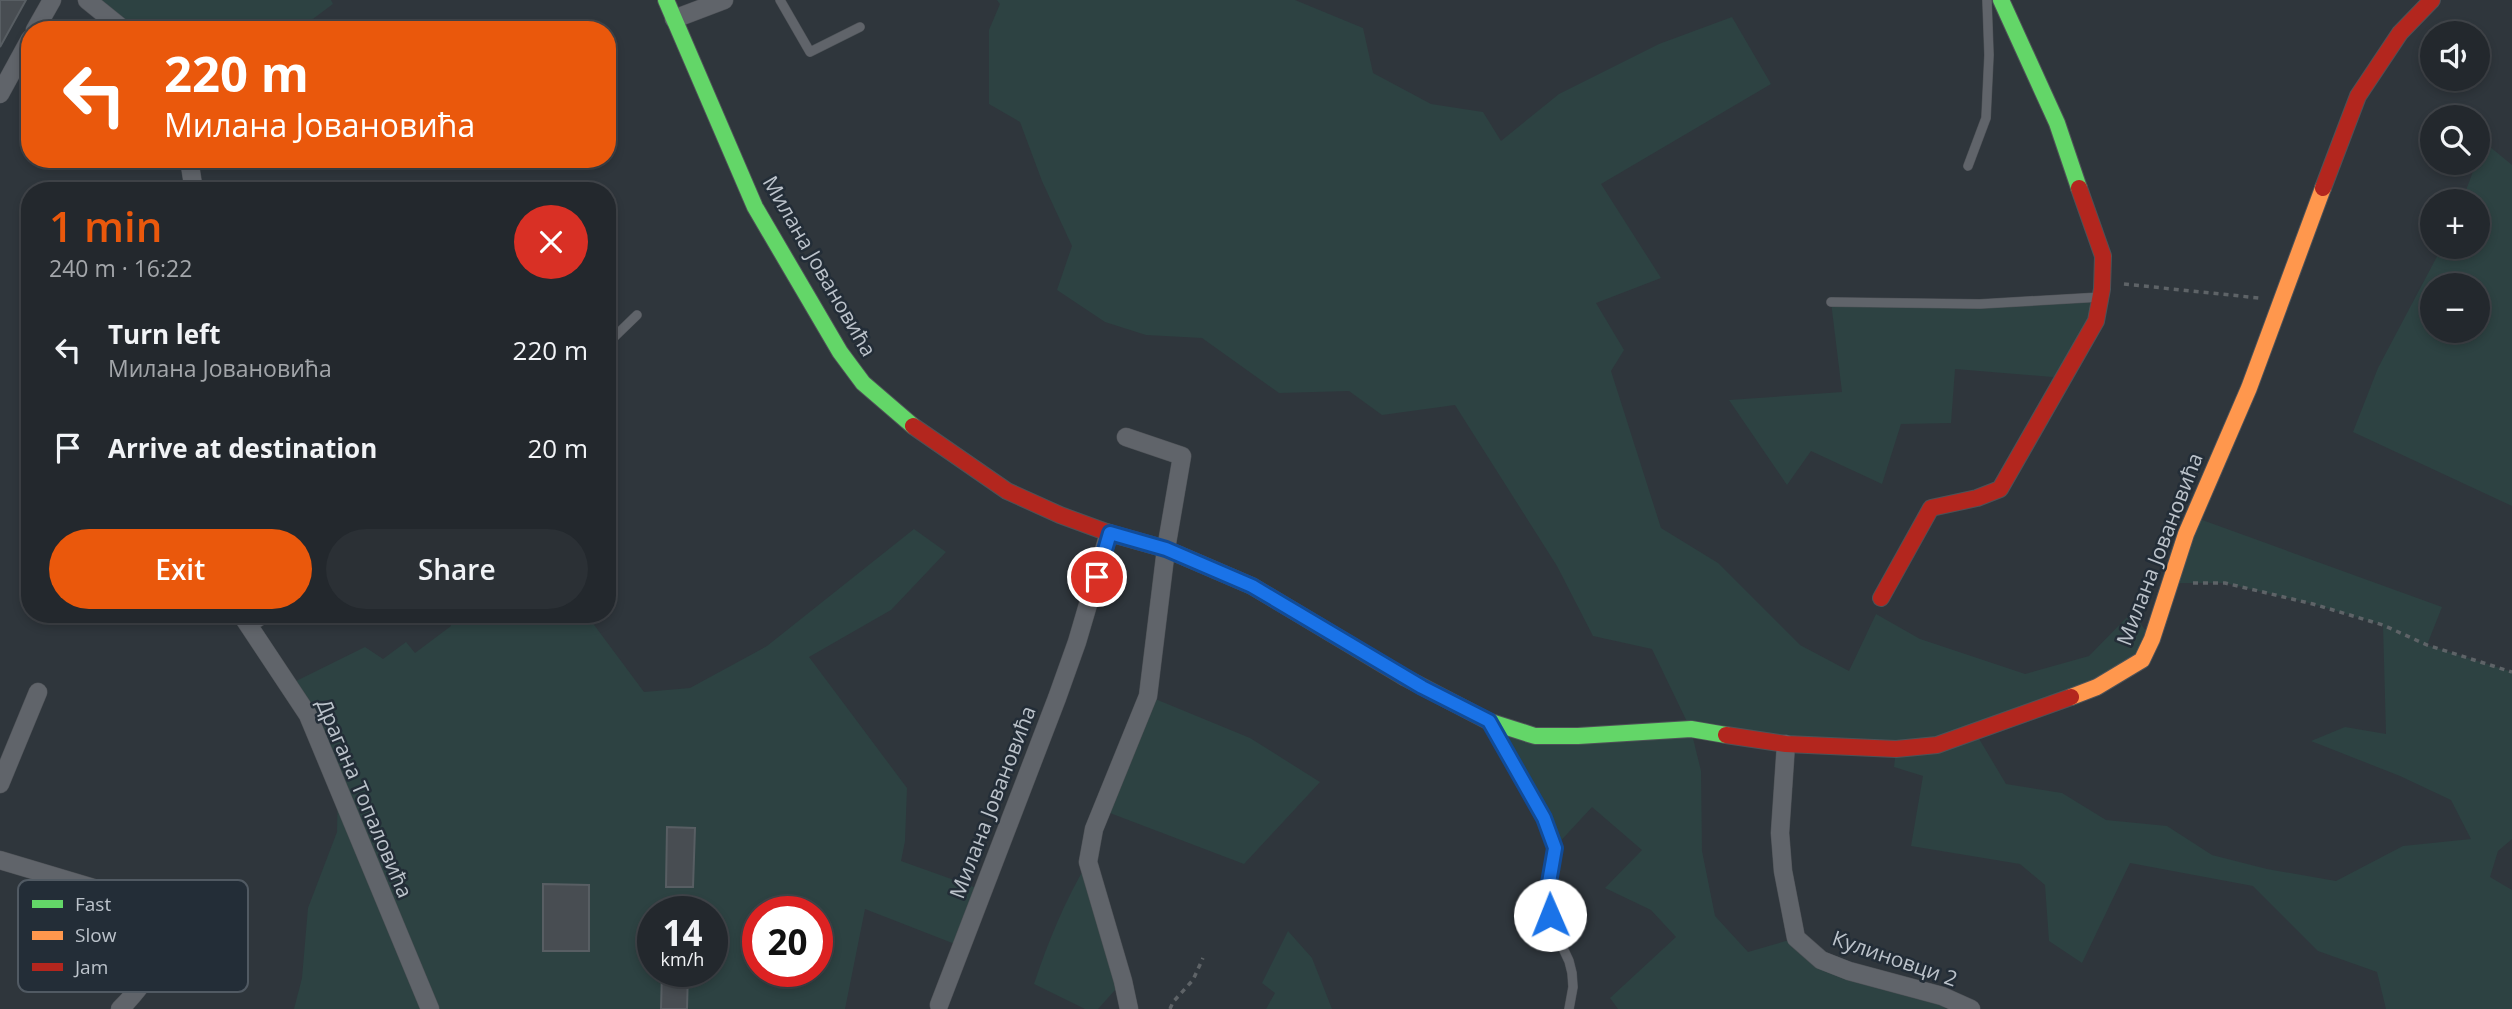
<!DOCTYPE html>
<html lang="en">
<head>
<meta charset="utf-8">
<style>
  :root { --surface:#23282d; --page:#2b3035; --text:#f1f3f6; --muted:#a3a6aa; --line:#404449; --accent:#ea580c }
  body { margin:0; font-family:"Open Sans",sans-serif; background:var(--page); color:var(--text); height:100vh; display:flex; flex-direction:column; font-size:26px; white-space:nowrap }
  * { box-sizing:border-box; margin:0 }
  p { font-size:23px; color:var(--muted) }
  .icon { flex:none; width:38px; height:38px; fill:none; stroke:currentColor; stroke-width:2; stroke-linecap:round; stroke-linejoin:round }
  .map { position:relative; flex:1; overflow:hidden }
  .drawer { position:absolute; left:21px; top:182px; width:595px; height:441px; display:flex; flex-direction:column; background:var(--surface); border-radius:28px; box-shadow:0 4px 10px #0003,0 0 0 2px var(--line) }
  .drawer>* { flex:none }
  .hud { position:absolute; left:21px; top:21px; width:595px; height:147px; border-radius:28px; box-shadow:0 4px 10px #0003,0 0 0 2px var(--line); background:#ea580c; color:#fff; overflow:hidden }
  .buttons { position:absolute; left:2420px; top:21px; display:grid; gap:14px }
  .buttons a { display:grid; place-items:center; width:70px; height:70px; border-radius:50%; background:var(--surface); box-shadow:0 4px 10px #0003,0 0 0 2px var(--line); font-size:35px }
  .speed { position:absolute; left:637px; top:896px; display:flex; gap:14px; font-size:35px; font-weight:700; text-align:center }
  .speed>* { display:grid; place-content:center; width:91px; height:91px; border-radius:50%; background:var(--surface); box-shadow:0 4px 10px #0003,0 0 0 2px var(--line); line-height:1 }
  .speed small { font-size:18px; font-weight:400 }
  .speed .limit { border:10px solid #d22; background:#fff; color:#111 }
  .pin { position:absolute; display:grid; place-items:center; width:60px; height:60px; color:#fff; margin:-30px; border:4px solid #fff; border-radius:50%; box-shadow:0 2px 7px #0007 }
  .me { position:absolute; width:77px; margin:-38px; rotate:359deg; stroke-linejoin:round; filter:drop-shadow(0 0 5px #0008) }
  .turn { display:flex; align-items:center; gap:24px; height:147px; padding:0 28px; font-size:32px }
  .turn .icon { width:91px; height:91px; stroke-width:2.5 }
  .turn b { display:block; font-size:49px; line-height:60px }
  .round { display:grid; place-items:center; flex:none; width:74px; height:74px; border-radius:37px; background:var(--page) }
  .head { display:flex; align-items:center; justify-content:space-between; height:119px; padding:0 28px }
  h1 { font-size:42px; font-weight:600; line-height:52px; color:var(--accent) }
  .primary-button { display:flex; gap:14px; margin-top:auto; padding:14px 28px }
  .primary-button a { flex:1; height:80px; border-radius:42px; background:var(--accent); color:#fff; font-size:28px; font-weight:600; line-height:80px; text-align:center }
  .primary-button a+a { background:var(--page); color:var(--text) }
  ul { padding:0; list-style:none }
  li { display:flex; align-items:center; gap:21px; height:98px; padding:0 28px }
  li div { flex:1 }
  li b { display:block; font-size:26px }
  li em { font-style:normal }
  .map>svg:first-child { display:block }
  .green { fill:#2d4242; fill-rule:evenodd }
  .building { fill:#484d52; stroke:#585e63; stroke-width:2 }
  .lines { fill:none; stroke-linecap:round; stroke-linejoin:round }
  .lane-casing { stroke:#4e5257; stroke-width:10 }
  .street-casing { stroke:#4e5257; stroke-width:19 }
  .fast-casing { stroke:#4e5257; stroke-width:18 }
  .slow-casing { stroke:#4e5257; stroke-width:18 }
  .jam-casing { stroke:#4e5257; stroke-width:18 }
  .path { stroke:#5e6367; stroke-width:3.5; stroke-dasharray:5 5; stroke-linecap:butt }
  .lane { stroke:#60646a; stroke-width:9 }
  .street { stroke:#60646a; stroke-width:18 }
  .fast { stroke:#63d668; stroke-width:16 }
  .slow { stroke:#ff974d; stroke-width:16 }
  .jam { stroke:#b3261e; stroke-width:16 }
  .route-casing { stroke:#114b97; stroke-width:18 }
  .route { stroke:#1a73e8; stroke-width:12 }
  .labels { text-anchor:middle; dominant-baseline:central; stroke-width:5; stroke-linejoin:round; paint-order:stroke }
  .street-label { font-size:21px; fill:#bcc3cb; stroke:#232d37 }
  .key { fill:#232d37; stroke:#515a63; stroke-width:2 }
  .key-label { font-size:19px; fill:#bcc3cb }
</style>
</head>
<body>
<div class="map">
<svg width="2512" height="1009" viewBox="0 0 2512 1009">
  <rect width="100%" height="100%" fill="#2f363c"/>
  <g class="green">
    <polygon points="87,0 331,0 333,4 298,30 124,30"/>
    <polygon points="997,0 1295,0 1363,28 1373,73 1431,104 1483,112 1501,141 1559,94 1659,44 1732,17 1771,84 1601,184 1661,278 1596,303 1624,350 1611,371 1661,528 1718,563 1800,645 1849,671 1876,614 1920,639 2025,674 2089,656 2132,612 2152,639 2142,660 1975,732 2006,784 2062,793 2106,820 2167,826 2212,855 2267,869 2336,881 2403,846 2471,839 2451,800 2400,776 2311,741 2345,727 2386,734 2383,625 2313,604 2225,583 2170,583 2194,517 2442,607 2427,645 2512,672 2512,839 2498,851 2490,877 2512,890 2512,1009 2386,1009 2377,972 2318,951 2253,886 2130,863 2082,963 2049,941 2045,885 2020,864 1911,846 1923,776 1894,767 1896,749 1691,730 1701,771 1702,851 1715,916 1748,952 1796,938 1821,960 1942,996 1946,1009 1618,1009 1610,998 1676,937 1651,910 1605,888 1642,850 1592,807 1555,847 1495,732 1535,736 1690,728 1652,649 1593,636 1557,566 1455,405 1382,415 1349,391 1279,393 1202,338 1146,335 1105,322 1057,290 1072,246 1042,181 1020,122 989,104 989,30 1000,4"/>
    <path d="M2484,142l28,23v341l-159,-74 25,-64 64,-121h36v-46h-16zM2432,285h46v46h-46z"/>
    <polygon points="2103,297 2064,378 1955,369 1951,423 1901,424 1882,484 1811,451 1787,485 1729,400 1842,392 1831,302 1980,304"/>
    <path d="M914,529l32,23 -55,58 -82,47 98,131 -2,53 -4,20 81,29 -22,56 -95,-37 -20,100h-551l8,-31 6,-70 29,-76 1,-46 -50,-101 77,-38 18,12 23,-17 9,11 36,-27 -3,-12h138l58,78 46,-4 77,-42zM653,912h59v59h-59zM758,912h59v59h-59z"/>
    <polygon points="1148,696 1250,738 1320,782 1244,864 1102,810"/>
    <path d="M1088,862l35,119 -25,28h-13l-51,-25c14,-42 31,-84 54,-122z"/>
    <polygon points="1288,931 1312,958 1332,1009 1266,1009 1275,993 1262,983"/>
  </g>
  <g class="building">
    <polygon points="0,0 26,0 0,47"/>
    <polygon points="667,827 695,828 693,887 666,887"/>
    <polygon points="543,884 589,885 589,951 543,951"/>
    <polygon points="662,971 688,971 687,1009 661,1009"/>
  </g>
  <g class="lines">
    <g class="lane-casing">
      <g id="lane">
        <polyline points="780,0 810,52 860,27"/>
        <polyline points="1968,166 1986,118 1989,55 1987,0"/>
        <polyline points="1831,302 1980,304 2101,297"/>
        <polyline points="607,344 637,315"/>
        <polyline points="250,628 272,614"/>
        <polyline points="1493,728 1544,819 1555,847 1547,893 1553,927 1569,961 1572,973 1573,987 1569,1009"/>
      </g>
    </g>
    <g class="street-casing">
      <g id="street">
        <polyline points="87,0 124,30"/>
        <polyline points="674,19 724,0"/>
        <polyline points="35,30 52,0"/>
        <polyline points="0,94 30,39"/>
        <polyline points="189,159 194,191"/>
        <polyline points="1126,437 1182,456 1166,549 1148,696 1094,829 1088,862 1123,981 1129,1009"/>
        <polyline points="241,614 308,715 430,1009"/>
        <polyline points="1786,744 1780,833 1783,871 1796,938 1821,960 1849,971 1942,996 1971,1009"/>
        <polyline points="0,784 38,692"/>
        <path d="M0,860l154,46c13,19 2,54 -9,73 -7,11 -16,21 -25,30"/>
        <polyline points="939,1005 1057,698 1077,642 1109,533"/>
      </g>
    </g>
    <g class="fast-casing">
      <g id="fast">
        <polyline points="666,0 755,207 840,352 863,383 913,426"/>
        <polyline points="2001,0 2057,123 2079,188"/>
        <polyline points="1404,677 1488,721 1535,736 1578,736 1691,729 1726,735"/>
      </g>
    </g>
    <g class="slow-casing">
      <polyline id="slow" points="2071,697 2097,687 2142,660 2152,639 2186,534 2249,388 2323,188"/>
    </g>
    <g class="jam-casing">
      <g id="jam">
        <polyline points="2323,188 2358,96 2400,33 2432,0"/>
        <polyline points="913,426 1007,491 1060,515 1109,533 1166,549 1252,586 1404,677"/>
        <polyline points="1881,598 1931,508 1977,498 2000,489 2096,321 2102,289 2103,256 2079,188"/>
        <polyline points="1726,735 1786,744 1896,749 1937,745 2071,697"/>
      </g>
    </g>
    <g class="path">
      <polyline points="2124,284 2259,298"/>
      <polyline points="2193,583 2225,583 2313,604 2383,625 2427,645 2512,672"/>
      <polyline points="1170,1009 1173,1002 1193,980 1203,958"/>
    </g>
    <use href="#lane" class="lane"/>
    <use href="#street" class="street"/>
    <use href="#fast" class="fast"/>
    <use href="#slow" class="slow"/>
    <use href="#jam" class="jam"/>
  </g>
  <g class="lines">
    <g class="route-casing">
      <polyline id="route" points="1097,577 1110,533 1166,549 1252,586 1422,687 1489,721 1544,818 1555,848 1547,894 1550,915"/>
    </g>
    <use href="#route" class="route"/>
  </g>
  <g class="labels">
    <g class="street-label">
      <text transform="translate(820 266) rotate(60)">Милана Јовановића</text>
      <text transform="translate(2159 549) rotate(-69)">Милана Јовановића</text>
      <text transform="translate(365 798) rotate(67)">Драгана Топаловића</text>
      <text transform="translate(992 802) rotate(-69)">Милана Јовановића</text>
      <text transform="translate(1895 958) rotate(19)">Кулиновци 2</text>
    </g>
  </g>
  <rect x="18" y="880" width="230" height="112" rx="10" class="key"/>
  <rect x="32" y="900" width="31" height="8" fill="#63d668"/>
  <rect x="32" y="931" width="31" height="9" fill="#ff974d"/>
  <rect x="32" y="963" width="31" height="8" fill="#b3261e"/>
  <g class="key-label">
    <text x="75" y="911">Fast</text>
    <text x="75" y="942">Slow</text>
    <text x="75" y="974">Jam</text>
  </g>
</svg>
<div class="buttons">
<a><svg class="icon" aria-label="sound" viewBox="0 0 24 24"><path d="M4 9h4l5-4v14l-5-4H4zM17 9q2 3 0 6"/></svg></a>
<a><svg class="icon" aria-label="search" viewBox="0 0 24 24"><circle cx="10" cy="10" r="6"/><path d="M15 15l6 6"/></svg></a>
<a>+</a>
<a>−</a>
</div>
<div class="speed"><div>14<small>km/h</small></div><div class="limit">20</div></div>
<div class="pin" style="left:1097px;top:577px;background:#d93025"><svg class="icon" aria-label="arrive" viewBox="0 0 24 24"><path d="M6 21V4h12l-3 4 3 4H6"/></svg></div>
<svg class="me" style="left:1550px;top:915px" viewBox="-20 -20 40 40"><circle r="19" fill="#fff"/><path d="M0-13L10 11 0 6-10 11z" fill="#1a73e8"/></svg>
<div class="hud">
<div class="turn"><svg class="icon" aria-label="left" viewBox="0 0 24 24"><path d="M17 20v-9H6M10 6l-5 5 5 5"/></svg><div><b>220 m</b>Милана Јовановића</div></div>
</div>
<section class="drawer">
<div class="head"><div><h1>1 min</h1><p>240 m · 16:22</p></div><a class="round" style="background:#d93025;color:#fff"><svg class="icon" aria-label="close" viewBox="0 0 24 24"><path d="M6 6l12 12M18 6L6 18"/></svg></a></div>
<ul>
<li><svg class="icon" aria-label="left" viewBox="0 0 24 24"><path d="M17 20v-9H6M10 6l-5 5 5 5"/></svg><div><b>Turn left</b><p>Милана Јовановића</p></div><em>220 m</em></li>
<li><svg class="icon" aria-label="arrive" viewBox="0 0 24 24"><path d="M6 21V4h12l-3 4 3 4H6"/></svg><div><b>Arrive at destination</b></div><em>20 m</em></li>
</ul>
<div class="primary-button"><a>Exit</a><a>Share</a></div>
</section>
</div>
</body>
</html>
